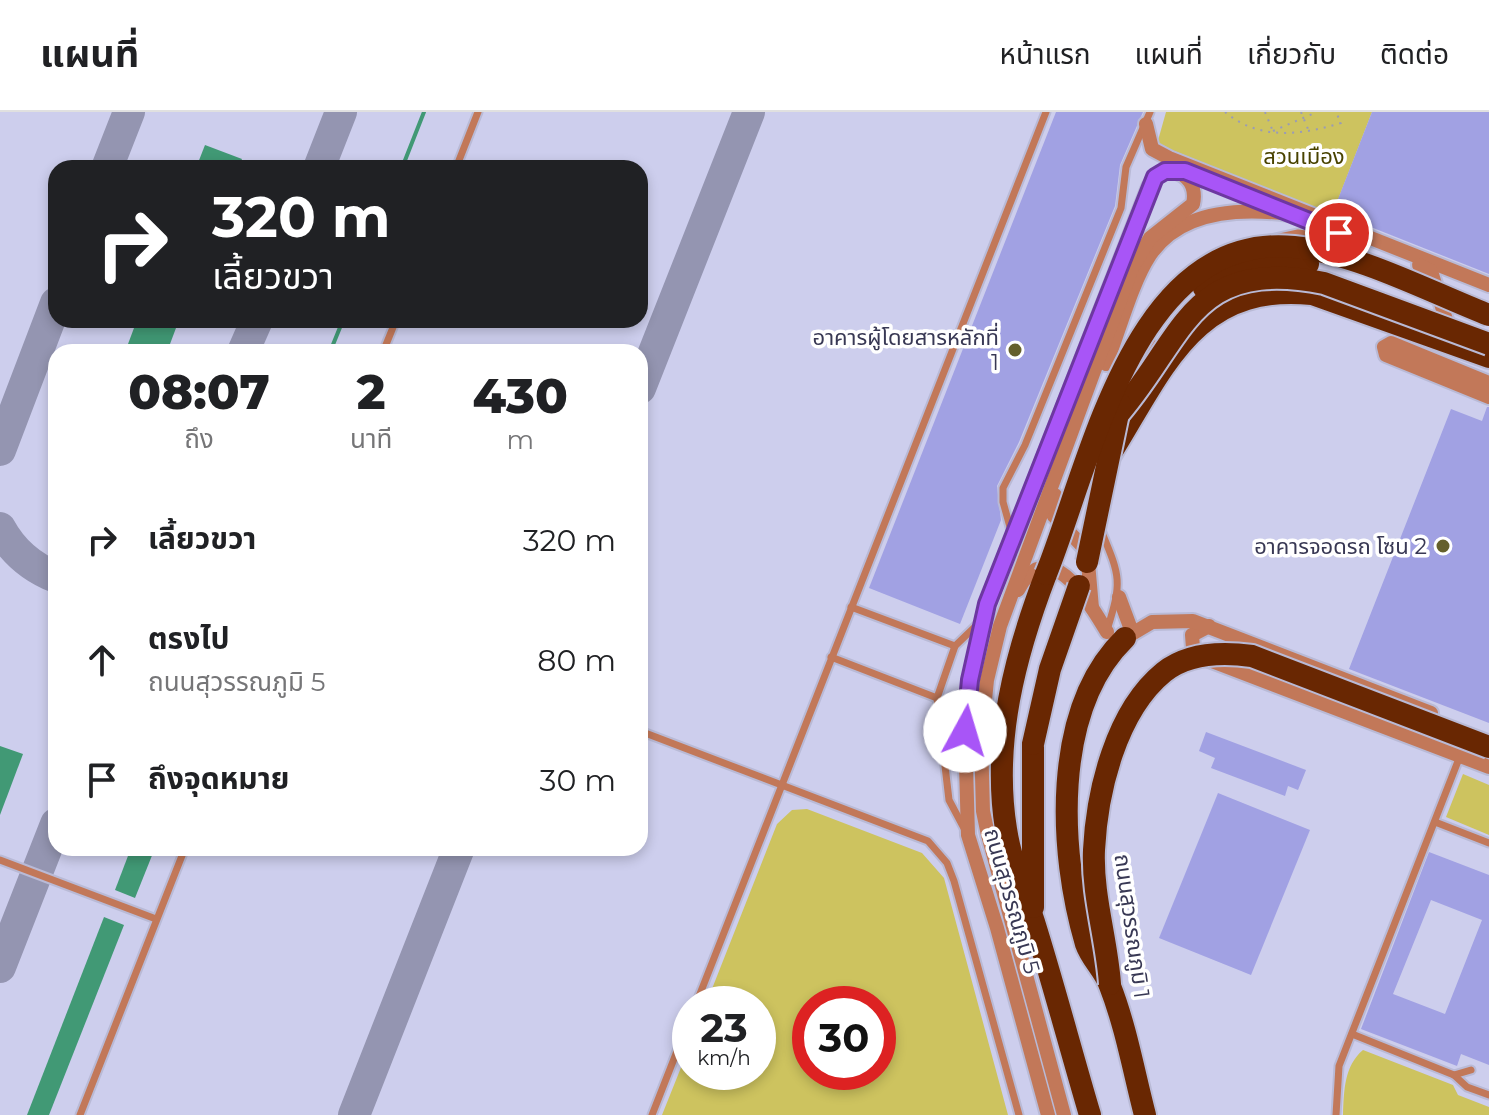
<!DOCTYPE html>
<html lang="th">
<head>
<meta charset="utf-8">
<style>
  :root { --surface:#fff; --page:#f2f2f2; --text:#202124; --muted:#757577; --line:#e0e0e0 }
  body { margin:0; font-family:Montserrat,"Noto Sans Thai",sans-serif; background:var(--page); color:var(--text); height:100vh; display:flex; flex-direction:column; font-size:30px; white-space:nowrap }
  * { box-sizing:border-box; margin:0 }
  p { font-size:26px; color:var(--muted) }
  .icon { flex:none; width:44px; height:44px; fill:none; stroke:currentColor; stroke-width:2; stroke-linecap:round; stroke-linejoin:round }
  .map { position:relative; flex:1; overflow:hidden }
  .side { position:absolute; left:48px; top:232px; width:600px; height:512px; display:flex; flex-direction:column; background:var(--surface); border-radius:24px; box-shadow:0 4px 12px #0003 }
  .side>* { flex:none }
  .banner { position:absolute; left:48px; top:48px; width:600px; height:168px; border-radius:24px; box-shadow:0 4px 12px #0003; background:#202124; color:#fff; overflow:hidden }
  .speed { position:absolute; left:672px; top:874px; display:flex; gap:16px; font-size:40px; font-weight:700; text-align:center }
  .speed>* { display:grid; place-content:center; width:104px; height:104px; border-radius:50%; background:var(--surface); box-shadow:0 4px 12px #0003; line-height:1 }
  .speed small { font-size:20px; font-weight:400 }
  .speed .limit { border:12px solid #d22; background:#fff; color:#111 }
  .pin { position:absolute; display:grid; place-items:center; width:68px; height:68px; color:#fff; margin:-34px; border:4px solid #fff; border-radius:50%; box-shadow:0 2px 8px #0007 }
  .me { position:absolute; width:88px; margin:-44px; rotate:6deg; stroke-linejoin:round; filter:drop-shadow(0 0 6px #0008) }
  .turn { display:flex; align-items:center; gap:28px; height:168px; padding:0 32px; font-size:36px }
  .turn .icon { width:104px; height:104px; stroke-width:2.5 }
  .turn b { display:block; font-size:56px; line-height:68px }
  .eta { display:flex; justify-content:space-evenly; align-items:center; height:136px; text-align:center }
  .eta b { font-size:48px; font-weight:800; line-height:56px }
  ul { padding:0; list-style:none }
  li { display:flex; align-items:center; gap:24px; height:120px; padding:0 32px }
  li div { flex:1 }
  li b { display:block; font-size:30px }
  li em { font-style:normal }
  header { display:flex; align-items:center; gap:48px; box-sizing:border-box; height:112px; padding:0 40px; background:var(--surface); border-bottom:2px solid var(--line) }
  header strong { font-size:38px }
  nav { display:flex; gap:44px; margin-inline-start:auto; font-size:28px }
  .map>svg:first-child { display:block }
  .built { fill:#cdceed; fill-rule:evenodd }
  .green { fill:#cdc35f; fill-rule:evenodd }
  .water { fill:#419975 }
  .lines { fill:none; stroke-linecap:round; stroke-linejoin:round }
  .stream { stroke:#419975; stroke-width:4 }
  .taxiway { stroke:#9495b1; stroke-width:32 }
  .building { fill:#a1a1e3; fill-rule:evenodd }
  .service-casing { stroke:#b9bad6; stroke-width:11 }
  .minor-casing { stroke:#b9bad6; stroke-width:18 }
  .trunk-casing { stroke:#b9bad6; stroke-width:26 }
  .path { stroke:#9a9bb7; stroke-width:2; stroke-dasharray:2 6; stroke-linecap:butt }
  .service { stroke:#c27859; stroke-width:7 }
  .minor { stroke:#c27859; stroke-width:14 }
  .trunk { stroke:#692702; stroke-width:22 }
  .trunk-bridge-casing { stroke:#b9bad6; stroke-width:26; stroke-linecap:butt }
  .trunk-bridge { stroke:#692702; stroke-width:22 }
  .route-casing { stroke:#6d37a1; stroke-width:20 }
  .route { stroke:#a855f7; stroke-width:14 }
  .poi-dot { fill:#65602c; stroke:#fff; stroke-width:3 }
  .labels { text-anchor:middle; dominant-baseline:central; stroke-width:7; stroke-linejoin:round; paint-order:stroke }
  .park-label { font-size:22px; fill:#494300; stroke:#fff }
  .poi-label { font-size:22px; fill:#383854; stroke:#fff; text-anchor:end }
  .street-label { font-size:22px; fill:#383854; stroke:#fff }
</style>
</head>
<body>
<header>
<strong>แผนที่</strong>
<nav><a>หน้าแรก</a><a>แผนที่</a><a>เกี่ยวกับ</a><a>ติดต่อ</a></nav>
</header>
<div class="map">
<svg width="1489" height="1003" viewBox="0 0 1489 1003">
  <rect width="100%" height="100%" fill="#dedffb"/>
  <path class="built" d="M0,0h1489v1003h-1489zM56,56h584v152h-584zM56,240h584v496h-584zM690,892h68v68h-68zM810,892h68v68h-68z"/>
  <g class="green">
    <polygon points="1166,0 1372,0 1332,103 1157,32"/>
    <polygon points="1463,662 1489,673 1489,723 1446,705"/>
    <path d="M807,697l115,44 22,25 64,237h-346l28,-70v27h68v-68h-52l71,-180 15,-14zM810,892h68v68h-68z"/>
    <path d="M1363,938l90,35 5,10 31,12v8h-146c1,-24 1,-49 20,-65z"/>
  </g>
  <g class="water">
    <polygon points="205,33 242,47 238,56 196,56"/>
    <polygon points="137,208 179,208 167,240 125,240"/>
    <polygon points="0,634 23,642 0,703"/>
    <polygon points="131,736 155,736 135,786 115,778"/>
    <polygon points="104,805 124,813 49,1003 27,1003"/>
  </g>
  <g class="lines">
    <g class="stream">
      <polyline points="402,56 424,0"/>
      <polyline points="330,240 343,208"/>
    </g>
    <g class="taxiway">
      <polyline points="107,56 129,0"/>
      <polyline points="319,56 341,0"/>
      <polyline points="243,240 257,208"/>
      <polyline points="640,276 749,0"/>
      <polyline points="0,338 56,191"/>
      <path d="M0,416c13,24 31,39 56,49"/>
      <polyline points="0,855 56,712"/>
      <polyline points="354,1003 459,736"/>
    </g>
  </g>
  <g class="building">
    <polygon points="1056,0 1143,0 1120,53 1115,94 1019,330 997,374 1001,408 960,512 869,476"/>
    <polygon points="1372,0 1489,0 1489,162 1333,100"/>
    <polygon points="1487,295 1489,295 1489,611 1349,557 1451,297 1482,309"/>
    <polygon points="1206,620 1306,658 1298,678 1288,674 1285,684 1211,656 1215,646 1199,639"/>
    <polygon points="1218,681 1310,718 1251,863 1159,826"/>
    <path d="M1429,740l60,23v190l-28,-11 -4,12 -96,-37zM1431,788l51,20 -37,94 -52,-20z"/>
  </g>
  <g class="lines">
    <g class="service-casing">
      <g id="service">
        <polyline points="456,56 478,0"/>
        <polyline points="1256,130 1298,121 1364,130"/>
        <polyline points="383,240 396,208"/>
        <polyline points="1141,255 1152,230"/>
        <path d="M1100,416c20,48 23,52 7,102"/>
        <polyline points="1012,422 1003,390 1003,376 1025,333 1121,96 1126,55 1150,0"/>
        <polyline points="851,495 955,534"/>
        <polyline points="831,545 937,586"/>
        <polyline points="640,619 928,729 947,751 954,769 1019,1003"/>
        <polyline points="1435,710 1489,731"/>
        <polyline points="965,718 949,688 937,586 955,534 981,509"/>
        <polyline points="0,748 156,807"/>
        <polyline points="696,892 1046,0"/>
        <polyline points="1352,922 1454,963 1467,975 1489,983"/>
        <polyline points="1454,963 1471,958"/>
        <polyline points="80,1003 185,736"/>
        <polyline points="652,1003 690,906"/>
        <polyline points="1336,1003 1339,954 1460,644"/>
      </g>
    </g>
    <g class="minor-casing">
      <g id="minor">
        <polyline points="1146,12 1152,37 1169,46 1489,173"/>
        <polyline points="1419,153 1431,159 1447,211 1456,217"/>
        <path d="M1106,252c13,-32 25,-80 44,-109 31,-46 93,-47 140,-41"/>
        <polyline points="1489,271 1391,231 1384,235 1386,243 1489,285"/>
        <polyline points="1055,383 1051,398 1054,404 1087,439 1092,496"/>
        <path d="M1018,478c31,-60 72,14 89,42"/>
        <polyline points="1119,485 1132,520"/>
        <polyline points="1209,514 1192,523 1193,536 1204,546 1489,655"/>
        <polyline points="1125,526 1152,510 1193,509 1431,601"/>
        <path d="M1048,1003l-51,-187 -29,-93 -3,-104 5,-51 17,-76 162,-417 11,-14c21,-7 38,9 33,31l-43,34 -18,30 -132,358 -13,54 -6,59 2,72 5,24 76,280"/>
      </g>
    </g>
    <g class="trunk-casing">
      <g id="trunk">
        <path d="M1111,341c53,-85 84,-171 201,-159l177,63"/>
        <path d="M1046,462c-31,81 -54,168 -40,255 5,33 18,62 28,93 20,64 37,129 56,193"/>
        <path d="M1125,526c-74,72 -66,215 -39,306 5,15 19,27 24,42 16,41 24,87 35,129"/>
        <polyline points="1033,632 1033,795"/>
      </g>
    </g>
    <g class="path">
      <path d="M1225,0c35,29 76,23 116,11l-5,-11"/>
      <polyline points="1265,0 1272,17"/>
      <polyline points="1301,0 1308,17"/>
      <polyline points="1273,19 1317,0"/>
    </g>
    <use href="#service" class="service"/>
    <use href="#minor" class="minor"/>
    <use href="#trunk" class="trunk"/>
    <g class="trunk-bridge-casing">
      <g id="trunk-bridge">
        <path d="M1204,176c28,-22 70,-29 104,-24"/>
        <path d="M1114,307c71,-79 73,-163 210,-136l165,61"/>
        <polyline points="1087,450 1120,292"/>
        <path d="M1046,462c45,-111 88,-343 248,-327 63,6 136,45 195,68"/>
        <polyline points="1033,632 1050,557 1079,474"/>
        <path d="M1110,872c-3,-44 -18,-89 -16,-134 3,-59 22,-139 70,-178 24,-19 59,-20 88,-16l237,91"/>
      </g>
    </g>
    <use href="#trunk-bridge" class="trunk-bridge"/>
  </g>
  <g class="lines">
    <g class="route-casing">
      <polyline id="route" points="965,619 970,568 987,492 1155,65 1165,59 1185,59 1339,121"/>
    </g>
    <use href="#route" class="route"/>
  </g>
  <g class="poi-dot">
    <circle cx="1015" cy="238" r="8"/>
    <circle cx="1443" cy="434" r="8"/>
  </g>
  <g class="labels">
    <g class="park-label">
      <text x="1304" y="44">สวนเมือง</text>
    </g>
    <g class="poi-label">
      <text x="999" y="225">อาคารผู้โดยสารหลักที่<tspan x="999" dy="25">1</tspan></text>
      <text x="1427" y="434">อาคารจอดรถ โซน 2</text>
    </g>
    <g class="street-label">
      <text transform="translate(1012 789) rotate(74)">ถนนสุวรรณภูมิ 5</text>
      <text transform="translate(1132 814) rotate(82)">ถนนสุวรรณภูมิ 1</text>
    </g>
  </g>
</svg>
<div class="speed"><div>23<small>km/h</small></div><div class="limit">30</div></div>
<div class="pin" style="left:1339px;top:121px;background:#d93025"><svg class="icon" aria-label="arrive" viewBox="0 0 24 24"><path d="M6 21V4h12l-3 4 3 4H6"/></svg></div>
<svg class="me" style="left:965px;top:619px" viewBox="-20 -20 40 40"><circle r="19" fill="#fff"/><path d="M0-13L10 11 0 6-10 11z" fill="#a855f7"/></svg>
<div class="banner">
<div class="turn"><svg class="icon" aria-label="right" viewBox="0 0 24 24"><path d="M7 20v-9h11M14 6l5 5-5 5"/></svg><div><b>320 m</b>เลี้ยวขวา</div></div>
</div>
<section class="side">
<div class="eta">
<div><b>08:07</b><p>ถึง</p></div>
<div><b>2</b><p>นาที</p></div>
<div><b>430</b><p>m</p></div>
</div>
<ul>
<li><svg class="icon" aria-label="right" viewBox="0 0 24 24"><path d="M7 20v-9h11M14 6l5 5-5 5"/></svg><div><b>เลี้ยวขวา</b></div><em>320 m</em></li>
<li><svg class="icon" aria-label="ahead" viewBox="0 0 24 24"><path d="M12 20V5M6 11l6-6 6 6"/></svg><div><b>ตรงไป</b><p>ถนนสุวรรณภูมิ 5</p></div><em>80 m</em></li>
<li><svg class="icon" aria-label="arrive" viewBox="0 0 24 24"><path d="M6 21V4h12l-3 4 3 4H6"/></svg><div><b>ถึงจุดหมาย</b></div><em>30 m</em></li>
</ul>
</section>
</div>
</body>
</html>
